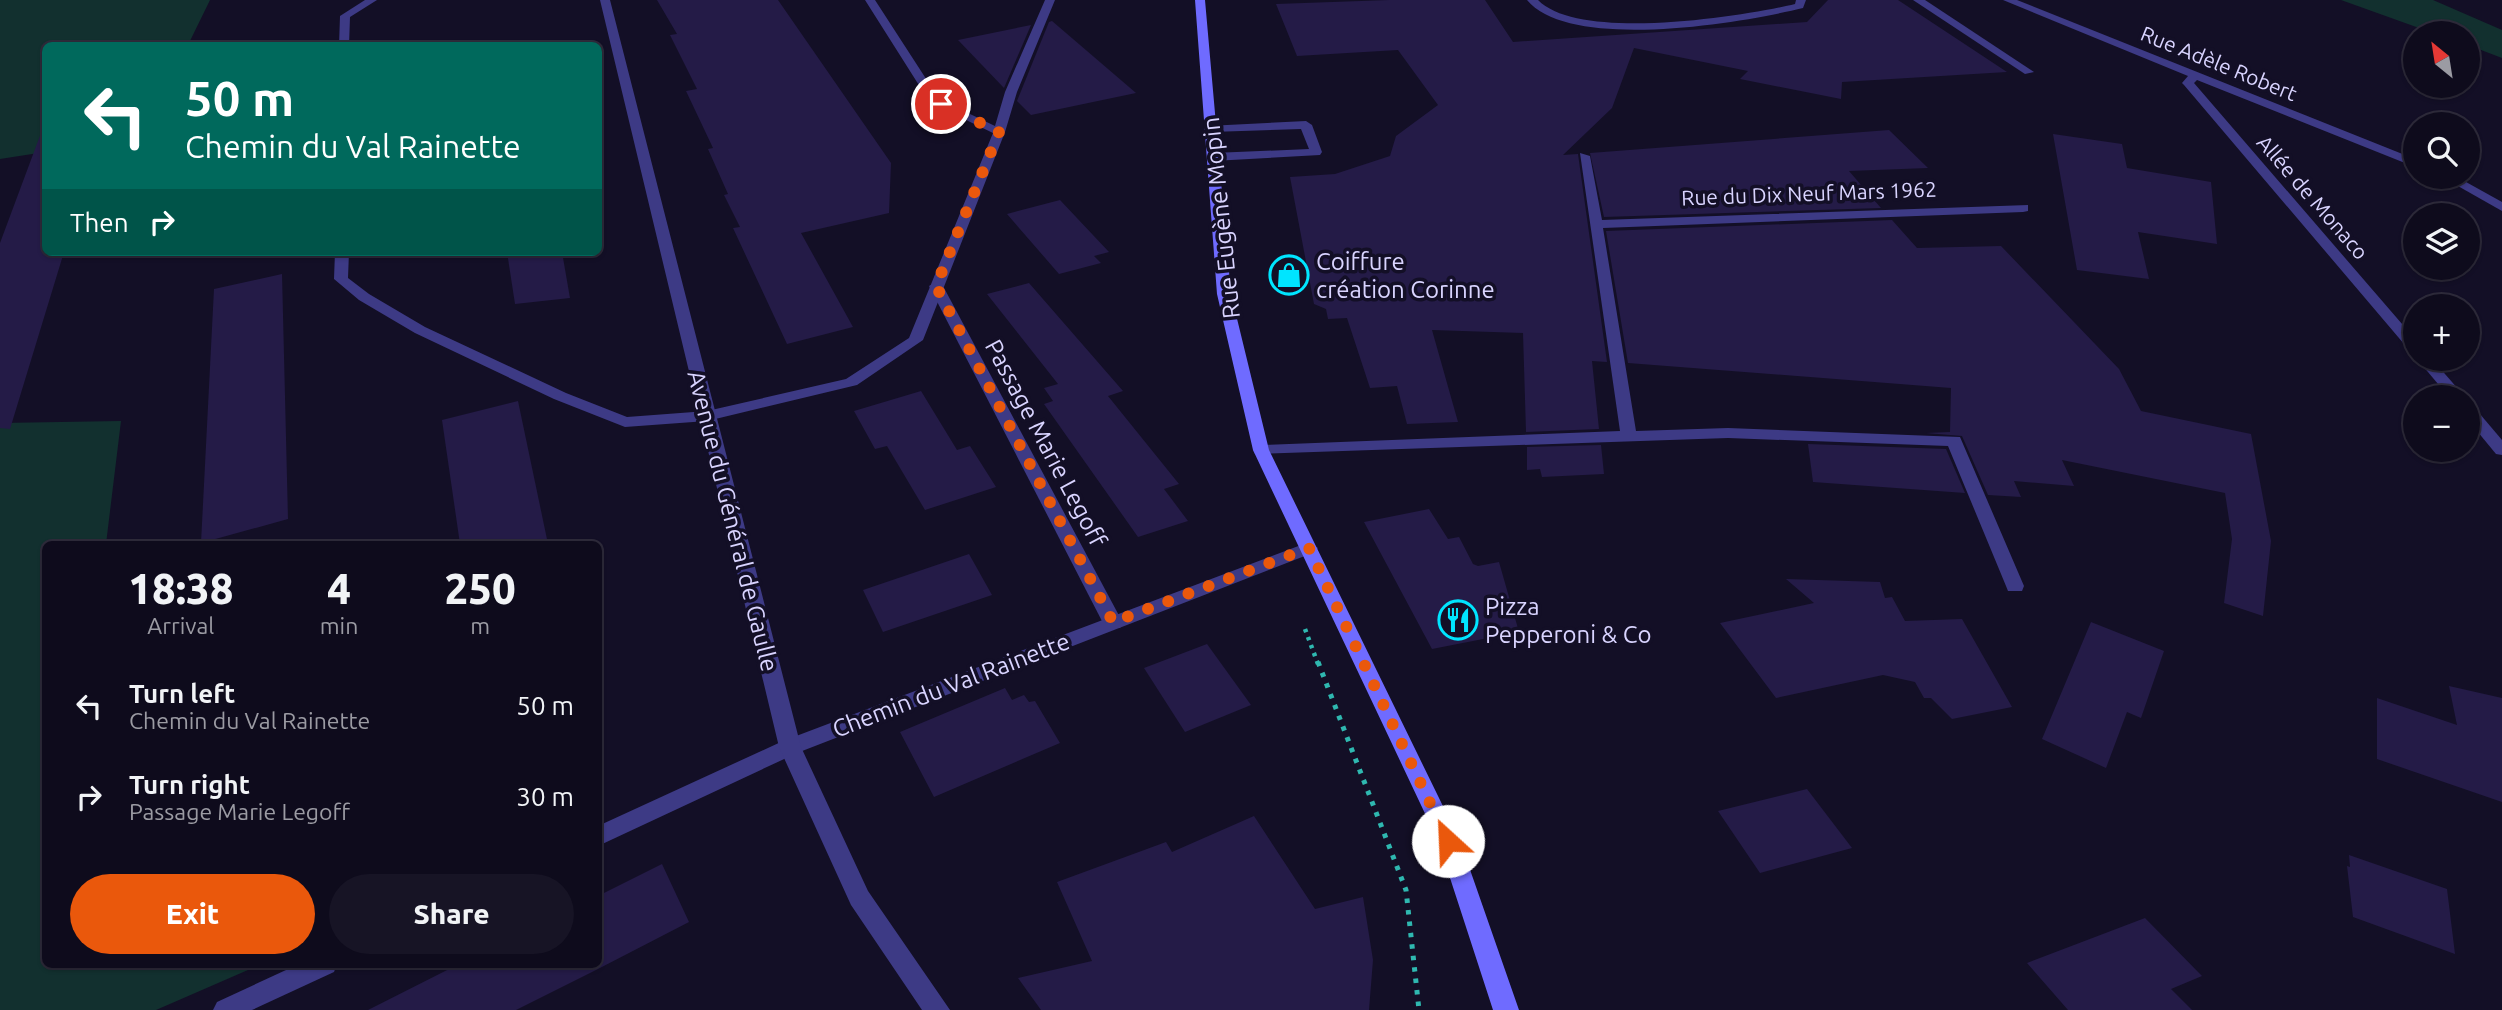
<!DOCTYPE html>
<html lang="en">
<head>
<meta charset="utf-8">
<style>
  :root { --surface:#0e0b1c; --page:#171425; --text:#f1f3f6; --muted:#9b9ba3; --line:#2e2b3b; --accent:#ea580c }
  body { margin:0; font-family:Ubuntu,sans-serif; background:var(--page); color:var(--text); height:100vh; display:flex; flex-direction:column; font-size:26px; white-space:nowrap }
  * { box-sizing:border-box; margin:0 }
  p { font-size:23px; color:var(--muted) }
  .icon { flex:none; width:38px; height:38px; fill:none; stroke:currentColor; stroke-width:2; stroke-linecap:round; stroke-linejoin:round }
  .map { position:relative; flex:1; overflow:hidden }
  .panel { position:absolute; left:42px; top:541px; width:560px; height:427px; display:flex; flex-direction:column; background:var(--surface); border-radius:10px; box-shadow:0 2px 5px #0004,0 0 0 2px var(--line) }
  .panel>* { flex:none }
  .guide { position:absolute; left:42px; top:42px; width:560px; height:214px; border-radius:10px; box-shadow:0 2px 5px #0004,0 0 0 2px var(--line); background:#00695c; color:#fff; overflow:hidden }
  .needle { width:46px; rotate:330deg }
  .controls { position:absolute; left:2403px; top:21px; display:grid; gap:14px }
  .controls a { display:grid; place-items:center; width:77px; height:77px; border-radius:50%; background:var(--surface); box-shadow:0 2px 5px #0004,0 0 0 2px var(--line); font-size:35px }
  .pin { position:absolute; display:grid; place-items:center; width:60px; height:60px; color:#fff; margin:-30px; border:4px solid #fff; border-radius:50%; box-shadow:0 2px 7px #0007 }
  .me { position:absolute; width:77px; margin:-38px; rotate:335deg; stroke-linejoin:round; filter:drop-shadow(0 0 5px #0008) }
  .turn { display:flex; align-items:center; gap:24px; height:147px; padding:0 28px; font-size:32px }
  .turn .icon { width:91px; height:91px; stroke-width:2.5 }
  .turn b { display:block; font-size:49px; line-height:60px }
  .then { display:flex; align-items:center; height:66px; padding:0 28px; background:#0003; gap:14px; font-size:26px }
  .eta { display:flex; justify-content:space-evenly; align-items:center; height:119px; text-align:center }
  .eta b { font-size:42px; font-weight:800; line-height:49px }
  .button { display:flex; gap:14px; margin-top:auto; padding:14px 28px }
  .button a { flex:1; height:80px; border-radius:42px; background:var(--accent); color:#fff; font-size:28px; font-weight:800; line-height:80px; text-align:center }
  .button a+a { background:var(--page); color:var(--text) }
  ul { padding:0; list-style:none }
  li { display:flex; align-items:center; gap:21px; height:91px; padding:0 28px }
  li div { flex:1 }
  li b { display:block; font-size:26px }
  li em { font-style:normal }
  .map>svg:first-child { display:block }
  .green { fill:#12302f }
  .building { fill:#241b47 }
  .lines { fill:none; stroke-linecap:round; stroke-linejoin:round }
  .path-far1 { stroke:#2fb8b0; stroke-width:4.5; stroke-dasharray:3.5 5; stroke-linecap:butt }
  .path { stroke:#2fb8b0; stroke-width:5; stroke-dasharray:4.5 7; stroke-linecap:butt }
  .service { fill:#3d3a85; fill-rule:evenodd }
  .minor { fill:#3d3a85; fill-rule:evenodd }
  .tertiary { fill:#3d3a85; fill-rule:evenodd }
  .secondary { fill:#6f6bff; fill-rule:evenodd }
  .route { stroke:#ea580c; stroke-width:12; stroke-dasharray:0 21.6 }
  .labels { text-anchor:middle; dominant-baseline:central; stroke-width:7; stroke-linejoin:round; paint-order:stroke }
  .far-street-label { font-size:21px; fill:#d9d4ff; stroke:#130f26 }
  .street-label { font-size:24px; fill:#d9d4ff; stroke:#130f26 }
  .poi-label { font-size:24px; fill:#d9d4ff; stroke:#130f26; text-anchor:start }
</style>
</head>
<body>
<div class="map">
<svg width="2502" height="1010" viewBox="0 0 2502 1010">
  <rect width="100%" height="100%" fill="#130f26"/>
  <g class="green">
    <polygon points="0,0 210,0 188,45 46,46 45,152 0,159"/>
    <polygon points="2341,0 2433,0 2502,30 2502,58 2468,45 2468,33 2433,33"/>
    <polygon points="121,421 106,544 46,544 46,964 262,964 156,1010 0,1010 0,423"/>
  </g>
  <g class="building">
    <polygon points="657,0 778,0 891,163 889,213 801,233 853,327 787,344 733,228 740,227 724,195 728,194 708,149 713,148 686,91 697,89 670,35 677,34"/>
    <polygon points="1389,0 1485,0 1513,42 1807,22 1828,0 1898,0 2007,72 1842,82 1841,99 1740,79 1748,71 1634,48 1612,108 1563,155 1578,154 1607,362 1592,361 1599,429 1526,432 1523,333 1432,330 1458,422 1407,424 1397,386 1370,388 1347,318 1328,319 1326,309 1314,304 1290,177 1335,174 1390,156 1396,136 1438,105 1398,50 1297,56 1276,4"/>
    <polygon points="1052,21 1136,93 1031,115 1017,101 1049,22"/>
    <polygon points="1031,25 1004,88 958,40"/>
    <polygon points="1889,130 1928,168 1849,171 1881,208 1604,217 1590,153"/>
    <polygon points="41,133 46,133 46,252 64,252 10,429 0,428 0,243"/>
    <polygon points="2053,134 2122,144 2127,168 2211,182 2217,244 2138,232 2149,279 2077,270"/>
    <polygon points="1060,200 1109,252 1094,256 1101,263 1059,274 1007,214"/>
    <polygon points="1892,220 1917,248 2001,246 2119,369 2141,411 2251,434 2271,541 2263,616 2224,603 2232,539 2225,493 2062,460 2074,486 2014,481 2021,497 1988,495 1962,436 1926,433 1950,432 1951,388 1628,363 1606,231"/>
    <polygon points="507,252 562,252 570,298 515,304"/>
    <polygon points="282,274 288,519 201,543 214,289"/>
    <polygon points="1029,283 1123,391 1108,396 1179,484 1164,489 1188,521 1138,537 1044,404 1053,401 1044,388 1058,384 987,294"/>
    <polygon points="921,391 957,450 970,446 996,487 925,510 887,446 875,449 854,411"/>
    <polygon points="518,401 548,544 460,544 442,420"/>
    <polygon points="1808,444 1946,449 1965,493 1813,482"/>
    <polygon points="1601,445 1604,474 1542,477 1540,469 1527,470 1527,447"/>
    <polygon points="1429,509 1448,539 1459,537 1473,564 1478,566 1499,562 1519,632 1432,649 1364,522"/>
    <polygon points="969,554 992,595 883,632 863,590"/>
    <polygon points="1786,579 1880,582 1885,598 1892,597 1905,621 1962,619 2012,707 1952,719 1931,698 1924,698 1915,682 1883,675 1776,698 1720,623 1814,603"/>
    <polygon points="2091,622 2164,651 2141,718 2127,712 2106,768 2042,739"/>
    <polygon points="1207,644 1251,705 1185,732 1144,668"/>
    <polygon points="2449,686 2502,698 2502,802 2377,759 2377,698 2457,725"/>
    <polygon points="1005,688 1012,700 1024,695 1029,702 1035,701 1060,743 934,797 900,732"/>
    <polygon points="1807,789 1852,848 1760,873 1718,811"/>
    <polygon points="1254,816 1315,909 1363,897 1373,960 1369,1010 1041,1010 1018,978 1092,961 1057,882 1166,842 1172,852"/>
    <polygon points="2349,855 2447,889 2455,954 2353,917 2347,866 2350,867"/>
    <polygon points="662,864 689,922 598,969 516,1010 368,1010 459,964 598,964 598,896"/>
    <polygon points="2145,918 2202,976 2171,989 2192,1010 2068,1010 2027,963"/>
  </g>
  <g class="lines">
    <polyline class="path-far1" points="1305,629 1318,664"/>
    <polyline class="path" points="1318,662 1406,890 1419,1010"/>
    <g class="service">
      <path d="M1527,0h11c41,42 202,17 257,4l1,-4h10l-3,8c-61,15 -233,44 -276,-8z"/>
      <polygon points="1913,0 1925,0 2034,72 2025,74"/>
      <polygon points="1306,121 1312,125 1322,152 1320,155 1213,161 1207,157 1213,153 1309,149 1301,129 1211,132 1205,128 1207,126"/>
      <polygon points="936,282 943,286 1123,623 1120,628 1106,628 1103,623 929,286"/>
    </g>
    <g class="minor">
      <polygon points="365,0 377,0 350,17 349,46 339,46 340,16"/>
      <polygon points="865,0 875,0 932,88 945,102 995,126 1005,92 1045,0 1055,0 1017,92 1005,132 923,340 857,385 707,421 625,427 554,399 415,333 359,300 334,279 335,252 349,252 348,278 369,294 425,327 566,393 627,417 707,411 846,379 909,338 993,133 937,106 922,90"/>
      <polygon points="2003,0 2017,0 2415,159 2415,167 2197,80 2194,83 2415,339 2415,353 2410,351 2184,85 2182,83 2188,76"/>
      <polygon points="1580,153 1590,156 1602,220 2028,205 2028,211 2023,212 1603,228 1636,431 1728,428 1960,437 2024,586 2022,591 2008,591 2006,586 1948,446 1728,438 1255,454 1253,450 1255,446 1261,445 1620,431"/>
      <polygon points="2442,177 2457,177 2502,202 2502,211"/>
      <polygon points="2417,359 2432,359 2465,397 2449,397"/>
      <polygon points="2468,405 2474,407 2502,440 2502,455 2496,454 2468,420"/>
      <polygon points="1309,542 1318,548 1315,552 797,753 598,846 598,826 783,741"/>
      <polygon points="299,964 337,964 334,972 252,1010 213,1010 217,1002"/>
    </g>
    <polygon class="tertiary" points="600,0 610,0 801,747 868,891 950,1010 922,1010 851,905 779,747"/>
    <polygon class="secondary" points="1195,0 1205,0 1231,294 1269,450 1460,841 1519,1010 1493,1010 1438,841 1253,450 1217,294"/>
  </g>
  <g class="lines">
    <polyline class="route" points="941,104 999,132 936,286 1113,622 1309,548 1448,841"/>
  </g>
  <defs>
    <g id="shop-ring" transform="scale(2.0125)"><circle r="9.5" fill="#130f26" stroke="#00e5ff" stroke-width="1.5"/><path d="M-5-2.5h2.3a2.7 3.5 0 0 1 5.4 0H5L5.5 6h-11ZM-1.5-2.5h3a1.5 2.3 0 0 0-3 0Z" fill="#00e5ff"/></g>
    <g id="restaurant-ring" transform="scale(2.0125)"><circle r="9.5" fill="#130f26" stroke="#00e5ff" stroke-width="1.5"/><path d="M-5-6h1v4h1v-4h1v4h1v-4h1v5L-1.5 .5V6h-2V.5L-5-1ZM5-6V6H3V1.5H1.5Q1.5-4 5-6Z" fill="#00e5ff"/></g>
  </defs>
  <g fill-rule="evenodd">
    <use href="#shop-ring" x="1289" y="275"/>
    <use href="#restaurant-ring" x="1458" y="620"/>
  </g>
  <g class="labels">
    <g class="far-street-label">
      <text transform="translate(2219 63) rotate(22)">Rue Adèle Robert</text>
      <text transform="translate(1809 193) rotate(-2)">Rue du Dix Neuf Mars 1962</text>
      <text transform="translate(2313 197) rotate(49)">Allée de Monaco</text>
    </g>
    <g class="street-label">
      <text transform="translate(1221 218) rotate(-96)">Rue Eugène Mopin</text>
      <text transform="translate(1046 443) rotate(62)">Passage Marie Legoff</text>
      <text transform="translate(733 521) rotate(76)">Avenue du Général de Gaulle</text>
      <text transform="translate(951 685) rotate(-21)">Chemin du Val Rainette</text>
    </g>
    <g class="poi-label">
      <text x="1316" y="261">Coiffure<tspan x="1316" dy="28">création Corinne</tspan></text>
      <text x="1485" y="606">Pizza<tspan x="1485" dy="28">Pepperoni &amp; Co</tspan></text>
    </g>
  </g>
</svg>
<div class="controls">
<a><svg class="needle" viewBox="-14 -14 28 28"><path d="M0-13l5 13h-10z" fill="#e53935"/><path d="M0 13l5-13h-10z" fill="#9b9ba3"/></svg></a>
<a><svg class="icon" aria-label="search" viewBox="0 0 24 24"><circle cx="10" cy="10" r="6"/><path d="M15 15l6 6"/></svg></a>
<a><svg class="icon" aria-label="layers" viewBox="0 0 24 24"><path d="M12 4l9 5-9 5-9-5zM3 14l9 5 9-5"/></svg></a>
<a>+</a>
<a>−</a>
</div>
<div class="pin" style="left:941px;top:104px;background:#d93025"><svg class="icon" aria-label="arrive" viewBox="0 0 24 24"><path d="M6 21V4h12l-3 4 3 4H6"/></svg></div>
<svg class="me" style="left:1448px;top:841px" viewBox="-20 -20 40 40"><circle r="19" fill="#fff"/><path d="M0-13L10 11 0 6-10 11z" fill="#ea580c"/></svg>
<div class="guide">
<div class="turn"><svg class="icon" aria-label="left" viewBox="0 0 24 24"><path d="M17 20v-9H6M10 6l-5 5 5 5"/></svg><div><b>50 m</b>Chemin du Val Rainette</div></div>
<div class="then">Then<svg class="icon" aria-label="right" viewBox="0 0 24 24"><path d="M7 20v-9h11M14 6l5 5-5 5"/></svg></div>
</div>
<section class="panel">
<div class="eta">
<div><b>18:38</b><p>Arrival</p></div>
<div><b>4</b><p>min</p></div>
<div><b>250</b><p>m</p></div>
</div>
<ul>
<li><svg class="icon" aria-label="left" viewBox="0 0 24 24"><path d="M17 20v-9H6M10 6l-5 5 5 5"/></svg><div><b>Turn left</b><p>Chemin du Val Rainette</p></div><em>50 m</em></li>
<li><svg class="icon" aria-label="right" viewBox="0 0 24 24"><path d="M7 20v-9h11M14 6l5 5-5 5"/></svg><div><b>Turn right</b><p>Passage Marie Legoff</p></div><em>30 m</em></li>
</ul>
<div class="button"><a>Exit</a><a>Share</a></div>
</section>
</div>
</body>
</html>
